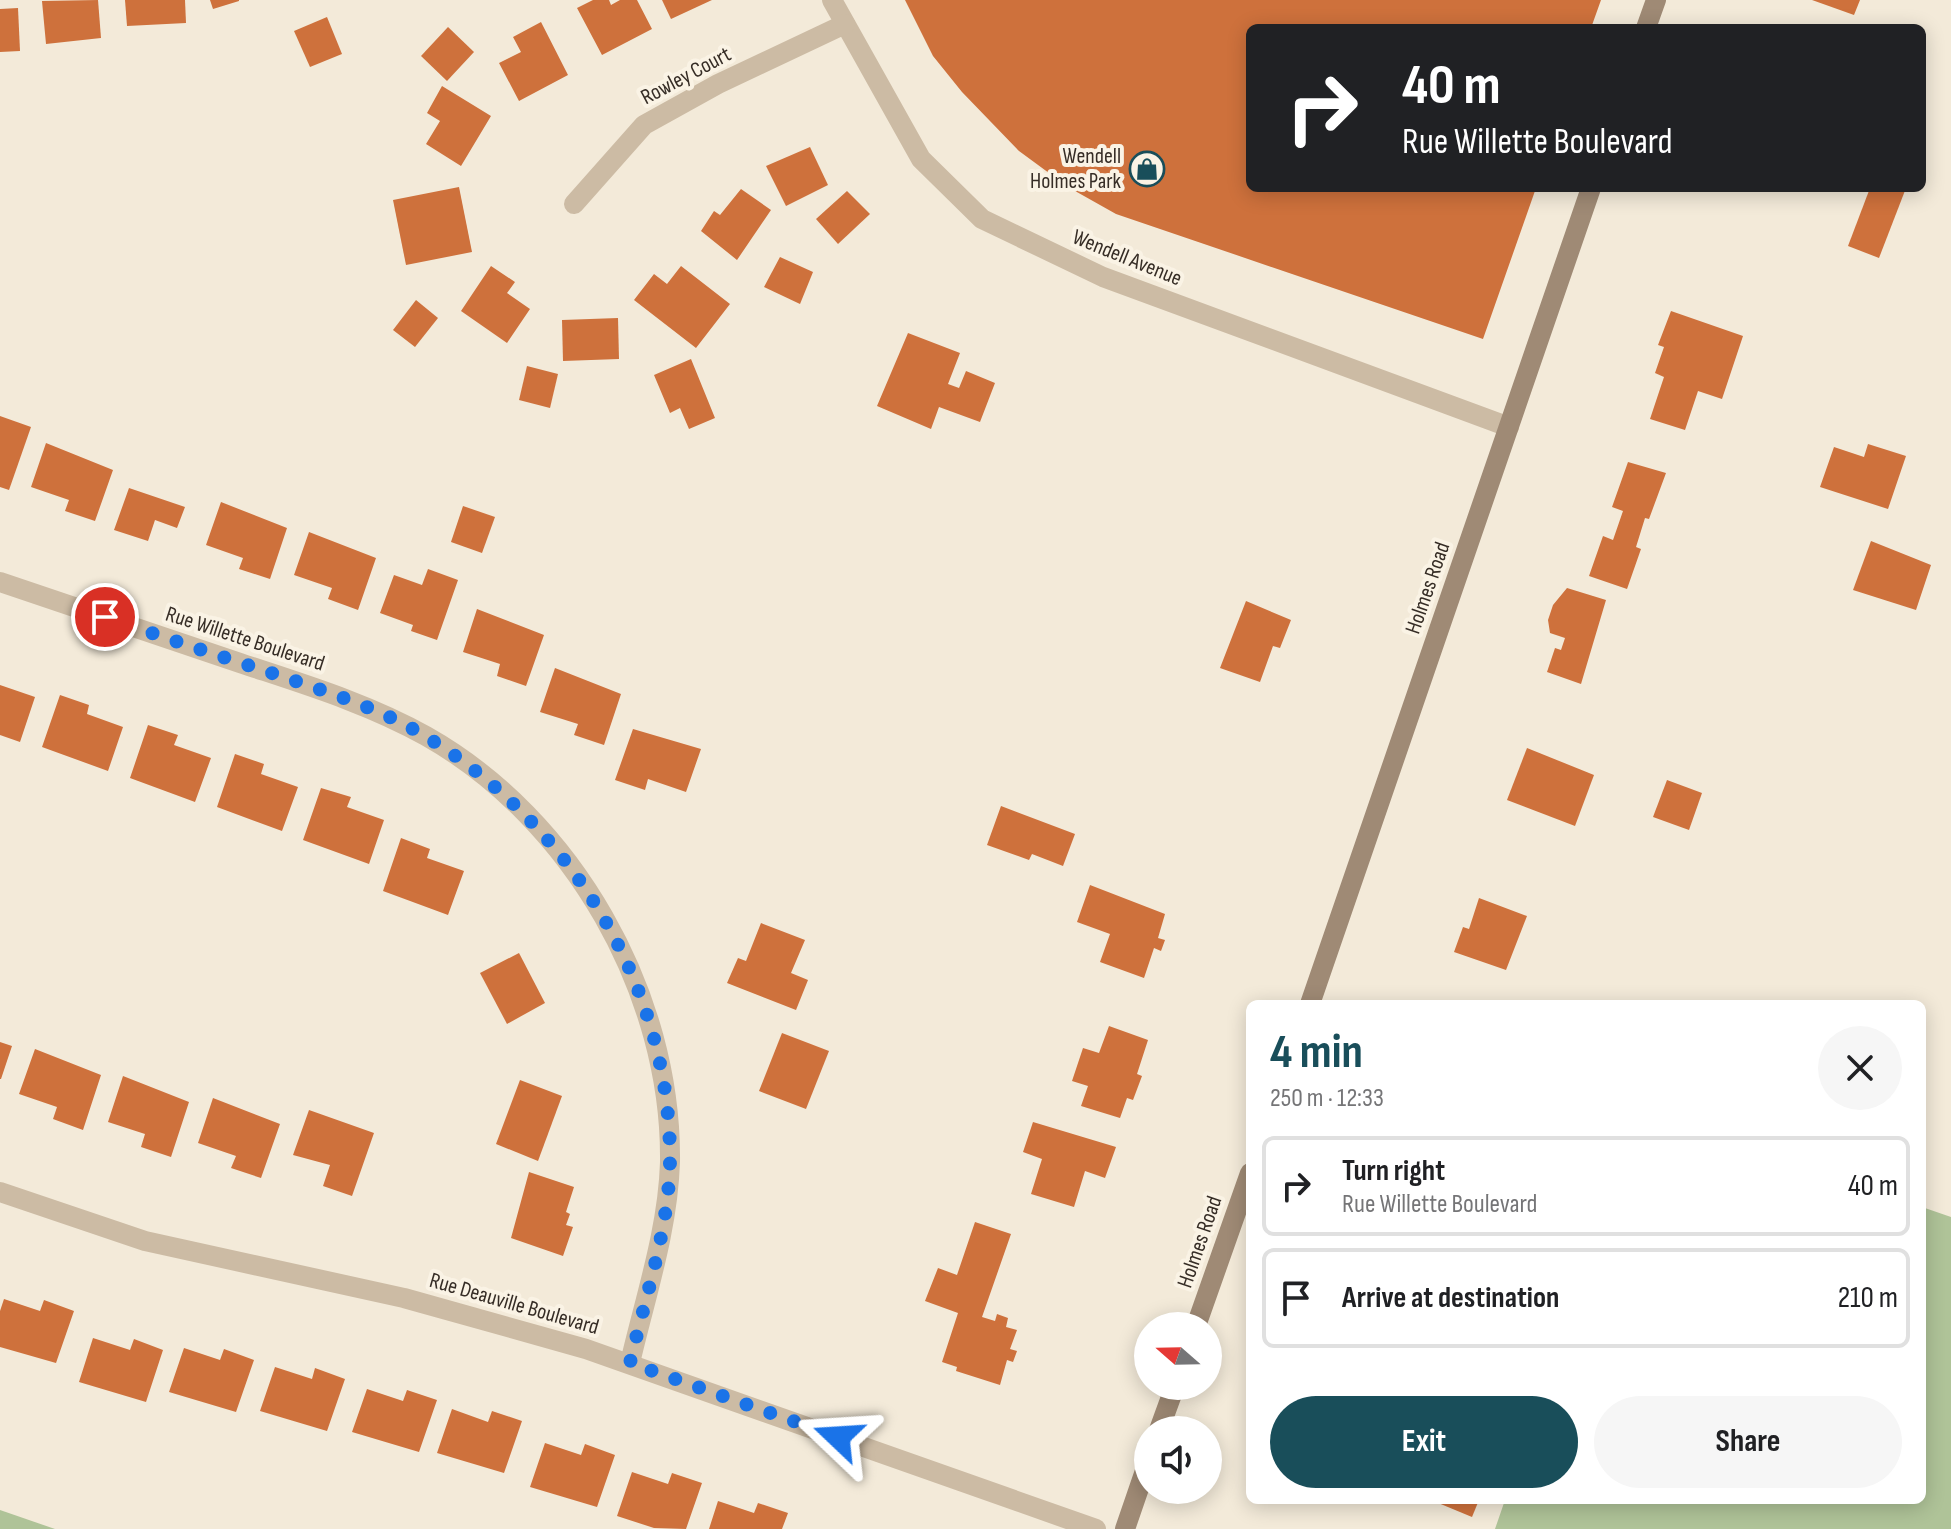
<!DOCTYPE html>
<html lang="en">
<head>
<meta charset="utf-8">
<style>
  :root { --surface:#fff; --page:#f6f6f6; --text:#202124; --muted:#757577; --line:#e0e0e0; --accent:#194e5a }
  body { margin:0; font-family:"Sofia Sans Condensed",sans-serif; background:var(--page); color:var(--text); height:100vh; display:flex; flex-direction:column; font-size:30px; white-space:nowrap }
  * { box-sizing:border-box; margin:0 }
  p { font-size:26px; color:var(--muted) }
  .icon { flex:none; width:44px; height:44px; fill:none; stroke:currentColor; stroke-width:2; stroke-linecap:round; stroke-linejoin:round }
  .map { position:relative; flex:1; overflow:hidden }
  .details { position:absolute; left:1246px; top:1000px; width:680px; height:504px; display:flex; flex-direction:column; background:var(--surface); border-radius:12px; box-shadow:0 4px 20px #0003 }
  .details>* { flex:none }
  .hud { position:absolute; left:1246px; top:24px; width:680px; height:168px; border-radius:12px; box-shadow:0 4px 20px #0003; background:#202124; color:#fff; overflow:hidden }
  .needle { width:52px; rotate:290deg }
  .fabs { position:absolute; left:1134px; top:1312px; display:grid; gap:16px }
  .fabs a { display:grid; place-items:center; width:88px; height:88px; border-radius:50%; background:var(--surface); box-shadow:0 4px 20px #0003; font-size:40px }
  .pin { position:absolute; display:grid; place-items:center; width:68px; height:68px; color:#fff; margin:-34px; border:4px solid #fff; border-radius:50%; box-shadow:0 2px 8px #0007 }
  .me { position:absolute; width:88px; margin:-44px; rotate:290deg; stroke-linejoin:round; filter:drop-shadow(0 0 6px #0008) }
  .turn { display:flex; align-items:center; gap:28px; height:168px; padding:0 24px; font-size:36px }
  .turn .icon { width:104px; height:104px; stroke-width:2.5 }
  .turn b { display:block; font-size:56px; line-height:68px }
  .round { display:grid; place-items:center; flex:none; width:84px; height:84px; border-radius:42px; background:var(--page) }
  .summary { display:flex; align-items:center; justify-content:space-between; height:136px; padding:0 24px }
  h1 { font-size:48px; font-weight:700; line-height:60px; color:var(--accent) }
  .primary-button { display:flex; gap:16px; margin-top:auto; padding:16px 24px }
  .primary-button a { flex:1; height:92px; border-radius:48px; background:var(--accent); color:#fff; font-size:32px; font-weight:700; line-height:92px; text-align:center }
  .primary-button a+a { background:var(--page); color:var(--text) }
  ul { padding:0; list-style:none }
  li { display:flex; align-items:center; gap:24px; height:100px; margin:0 16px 12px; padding:0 8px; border:4px solid var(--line); border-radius:12px }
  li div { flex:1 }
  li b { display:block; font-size:30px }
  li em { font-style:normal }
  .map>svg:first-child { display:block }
  .green { fill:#afc398 }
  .building { fill:#ce713c }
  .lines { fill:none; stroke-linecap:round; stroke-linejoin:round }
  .minor { stroke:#ccbba4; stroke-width:20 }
  .secondary { stroke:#9f8a75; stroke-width:20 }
  .route { stroke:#1a73e8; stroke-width:14; stroke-dasharray:0 25.2 }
  .labels { text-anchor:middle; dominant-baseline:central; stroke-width:8; stroke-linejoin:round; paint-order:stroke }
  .street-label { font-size:22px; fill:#362d26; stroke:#faf3e5 }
  .poi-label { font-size:22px; fill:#362d26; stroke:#faf3e5; text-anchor:end }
</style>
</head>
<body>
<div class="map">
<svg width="1951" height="1529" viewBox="0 0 1951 1529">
  <rect width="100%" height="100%" fill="#f3ead9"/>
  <g class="green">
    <polygon points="1922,1207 1951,1217 1951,1529 1495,1529 1505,1500 1922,1500"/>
    <polygon points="0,1510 55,1529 0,1529"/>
  </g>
  <g class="building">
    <polygon points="98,0 101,38 46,44 42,1"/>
    <polygon points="125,0 185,0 186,23 127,26"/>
    <polygon points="210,0 239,0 239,1 213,9"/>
    <polygon points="593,0 609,0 611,5 620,0 637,0 652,29 602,55 577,8"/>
    <polygon points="662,0 712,0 671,19"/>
    <polygon points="905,0 1601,0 1591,28 1250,28 1250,188 1536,188 1483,339 1116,214 1068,187 1019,151 962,92 933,56"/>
    <polygon points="1812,0 1860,0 1854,15"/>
    <polygon points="18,8 20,51 0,52 0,9"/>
    <polygon points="327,17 342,54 310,67 294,31"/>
    <polygon points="541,22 568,75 519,101 499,63 521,52 513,37"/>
    <polygon points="448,27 474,52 447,81 421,56"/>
    <polygon points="442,86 491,116 461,166 426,144 440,121 427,113"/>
    <polygon points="810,147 828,185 786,206 766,166"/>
    <polygon points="459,187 472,252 406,265 393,200"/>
    <polygon points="1870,188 1906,188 1879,258 1848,246"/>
    <polygon points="741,189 771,210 737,260 701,231 714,211 720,215"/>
    <polygon points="847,191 870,214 838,244 816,219"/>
    <polygon points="780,257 813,272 800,304 764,287"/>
    <polygon points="491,266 515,282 507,293 530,309 507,343 461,311"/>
    <polygon points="681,266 730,304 696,348 634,300 654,274 667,284"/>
    <polygon points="416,300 438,318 415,347 393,330"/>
    <polygon points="1671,311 1743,336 1722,399 1698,391 1685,430 1650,419 1664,377 1655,373 1664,347 1658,345"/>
    <polygon points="618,318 619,359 563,361 562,320"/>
    <polygon points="908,333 960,353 948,384 959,388 966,371 995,383 980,422 939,407 931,429 877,406"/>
    <polygon points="691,359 715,418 689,429 680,408 670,413 654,375"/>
    <polygon points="527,366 558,374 550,408 519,400"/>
    <polygon points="0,416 31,427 9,490 0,487"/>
    <polygon points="46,443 113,470 95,521 65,511 69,500 31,487"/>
    <polygon points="1868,444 1906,456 1888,509 1820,487 1834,447 1864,457"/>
    <polygon points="1628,462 1666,473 1649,519 1645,518 1636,547 1641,549 1627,589 1589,576 1603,536 1613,540 1623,511 1612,507"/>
    <polygon points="129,488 185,507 177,528 155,520 148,541 114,530"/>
    <polygon points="221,502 287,528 270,579 239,569 243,558 206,545"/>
    <polygon points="463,506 495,517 482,553 451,542"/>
    <polygon points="309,532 376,558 358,610 328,599 332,588 294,575"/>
    <polygon points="1871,541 1931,565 1916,610 1853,590"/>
    <polygon points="428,569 458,580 437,640 411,631 413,625 380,613 394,575 422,585"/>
    <polygon points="1567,588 1606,600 1581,684 1547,672 1555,648 1561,650 1565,638 1550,633 1548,620 1553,605"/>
    <polygon points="1246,601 1291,620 1280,648 1273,646 1260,682 1220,668"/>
    <polygon points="477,609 544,635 526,686 497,676 500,664 463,652"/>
    <polygon points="555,668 621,694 604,745 574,735 578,724 540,712"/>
    <polygon points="0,685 35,697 20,742 0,735"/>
    <polygon points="60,695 89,705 87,714 123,727 108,771 42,747"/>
    <polygon points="148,725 178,735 174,745 211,758 195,802 130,778"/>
    <polygon points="633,729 701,749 686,792 648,779 645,790 615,780"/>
    <polygon points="1527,748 1594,775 1575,826 1507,800"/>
    <polygon points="235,754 264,764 261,774 298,787 282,831 217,807"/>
    <polygon points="1667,780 1702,793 1689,830 1653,817"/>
    <polygon points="321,788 351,797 347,807 384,820 369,864 303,840"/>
    <polygon points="1001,806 1075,834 1063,866 1032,854 1029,860 987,845"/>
    <polygon points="401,838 430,849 427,858 464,871 448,915 383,891"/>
    <polygon points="1090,885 1165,914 1158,938 1165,940 1161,951 1154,948 1144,978 1100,962 1110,934 1077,922"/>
    <polygon points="1479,898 1527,916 1506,970 1454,952 1463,927 1469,929"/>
    <polygon points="761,923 805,940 791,973 808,980 796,1010 727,983 738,958 746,961"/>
    <polygon points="519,953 545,1003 507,1024 480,973"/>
    <polygon points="1109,1026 1148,1040 1137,1074 1142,1076 1133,1100 1127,1098 1120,1118 1081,1106 1088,1086 1072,1081 1083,1048 1099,1053"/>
    <polygon points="782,1033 829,1051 806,1109 759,1091"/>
    <polygon points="0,1042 12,1046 1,1079 0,1079"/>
    <polygon points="35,1049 101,1075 83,1130 53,1119 57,1107 19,1094"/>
    <polygon points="123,1076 189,1102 171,1157 141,1147 145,1134 108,1122"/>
    <polygon points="520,1080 562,1096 538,1161 496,1144"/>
    <polygon points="213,1098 280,1124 261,1178 231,1168 236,1156 198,1143"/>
    <polygon points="309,1110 374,1133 352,1196 323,1186 330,1165 293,1155"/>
    <polygon points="1033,1122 1116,1147 1105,1178 1085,1171 1074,1207 1031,1194 1042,1159 1023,1152"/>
    <polygon points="529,1172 574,1187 566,1212 570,1214 566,1225 573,1227 563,1256 511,1238"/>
    <polygon points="975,1222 1011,1234 982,1317 995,1321 997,1314 1008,1318 1006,1327 1017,1330 1010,1349 1017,1351 1013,1362 1007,1360 1000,1385 956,1371 957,1367 942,1362 958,1313 925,1301 938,1268 957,1275"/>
    <polygon points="4,1299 40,1311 44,1300 74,1311 56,1363 0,1347 0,1311"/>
    <polygon points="93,1338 130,1350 134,1339 163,1350 146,1402 79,1382"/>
    <polygon points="184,1348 220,1360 224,1349 254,1360 236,1412 169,1392"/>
    <polygon points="275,1367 312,1379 315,1368 345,1379 327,1431 260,1411"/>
    <polygon points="367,1389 403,1401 407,1390 437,1400 419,1452 352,1432"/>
    <polygon points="452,1409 488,1422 492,1411 522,1421 504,1473 437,1453"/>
    <polygon points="545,1443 581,1455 585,1444 615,1455 597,1507 530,1487"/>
    <polygon points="632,1472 668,1484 672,1473 702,1483 686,1529 654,1528 617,1516"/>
    <polygon points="1431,1500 1479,1500 1472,1517"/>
    <polygon points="718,1501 754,1513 758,1503 788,1513 782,1529 709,1529"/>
  </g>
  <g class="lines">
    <g class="minor">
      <polyline points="832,0 921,159 982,219 1103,277 1509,427"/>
      <polyline points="574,204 644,125 718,84 845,24"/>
      <path d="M0,582c80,27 160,54 240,81 63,21 127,40 186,73 147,83 246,258 244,426 -2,68 -25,136 -40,201"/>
      <polyline points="0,1192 145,1241 404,1298 586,1349 1096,1529"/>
    </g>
    <g class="secondary">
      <polyline points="1646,28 1656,0"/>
      <polyline points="1310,1004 1591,188"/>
      <polyline points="1196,1326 1250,1173"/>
      <polyline points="1159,1430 1175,1386"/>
      <polyline points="1125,1529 1148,1462"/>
    </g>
  </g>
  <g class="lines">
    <path class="route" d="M105,617c53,18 107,37 161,54 54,19 113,36 162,67 145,89 243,251 242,423 -1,68 -25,137 -40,202l208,74"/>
  </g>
  <defs>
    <g id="shop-ring" transform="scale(1.8)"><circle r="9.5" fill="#faf3e5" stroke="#194e5a" stroke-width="1.5"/><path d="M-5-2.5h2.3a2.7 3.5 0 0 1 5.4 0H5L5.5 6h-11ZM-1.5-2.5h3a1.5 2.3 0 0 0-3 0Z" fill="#194e5a"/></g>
  </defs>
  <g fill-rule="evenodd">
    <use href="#shop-ring" x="1147" y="169"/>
  </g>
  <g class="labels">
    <g class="street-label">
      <text transform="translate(686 76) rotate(-28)">Rowley Court</text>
      <text transform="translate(1127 258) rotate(22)">Wendell Avenue</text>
      <text transform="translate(1428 588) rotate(-71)">Holmes Road</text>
      <text transform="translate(245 639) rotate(18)">Rue Willette Boulevard</text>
      <text transform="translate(1200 1242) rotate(-71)">Holmes Road</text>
      <text transform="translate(514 1304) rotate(16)">Rue Deauville Boulevard</text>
    </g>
    <g class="poi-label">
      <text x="1121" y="156">Wendell<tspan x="1121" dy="25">Holmes Park</tspan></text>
    </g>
  </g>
</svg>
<div class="fabs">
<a><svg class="needle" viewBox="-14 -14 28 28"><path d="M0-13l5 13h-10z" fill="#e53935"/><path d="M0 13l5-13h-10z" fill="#757577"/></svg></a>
<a><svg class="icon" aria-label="sound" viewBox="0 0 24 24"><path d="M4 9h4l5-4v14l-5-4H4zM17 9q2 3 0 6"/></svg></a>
</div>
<div class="pin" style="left:105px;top:617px;background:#d93025"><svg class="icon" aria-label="arrive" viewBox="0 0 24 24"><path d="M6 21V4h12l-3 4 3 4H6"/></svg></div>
<svg class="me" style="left:838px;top:1437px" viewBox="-20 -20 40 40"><path d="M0-17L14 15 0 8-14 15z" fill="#1a73e8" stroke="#fff" stroke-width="4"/></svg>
<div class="hud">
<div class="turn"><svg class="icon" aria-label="right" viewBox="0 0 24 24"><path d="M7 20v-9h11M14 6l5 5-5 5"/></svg><div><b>40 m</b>Rue Willette Boulevard</div></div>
</div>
<section class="details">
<div class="summary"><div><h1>4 min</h1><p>250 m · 12:33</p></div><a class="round"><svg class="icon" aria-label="close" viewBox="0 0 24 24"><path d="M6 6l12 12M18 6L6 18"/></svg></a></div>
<ul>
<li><svg class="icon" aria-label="right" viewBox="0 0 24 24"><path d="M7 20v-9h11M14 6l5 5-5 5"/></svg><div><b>Turn right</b><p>Rue Willette Boulevard</p></div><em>40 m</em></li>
<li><svg class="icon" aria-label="arrive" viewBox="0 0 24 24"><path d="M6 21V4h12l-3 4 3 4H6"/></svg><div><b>Arrive at destination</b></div><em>210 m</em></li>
</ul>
<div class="primary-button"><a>Exit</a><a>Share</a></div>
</section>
</div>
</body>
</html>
